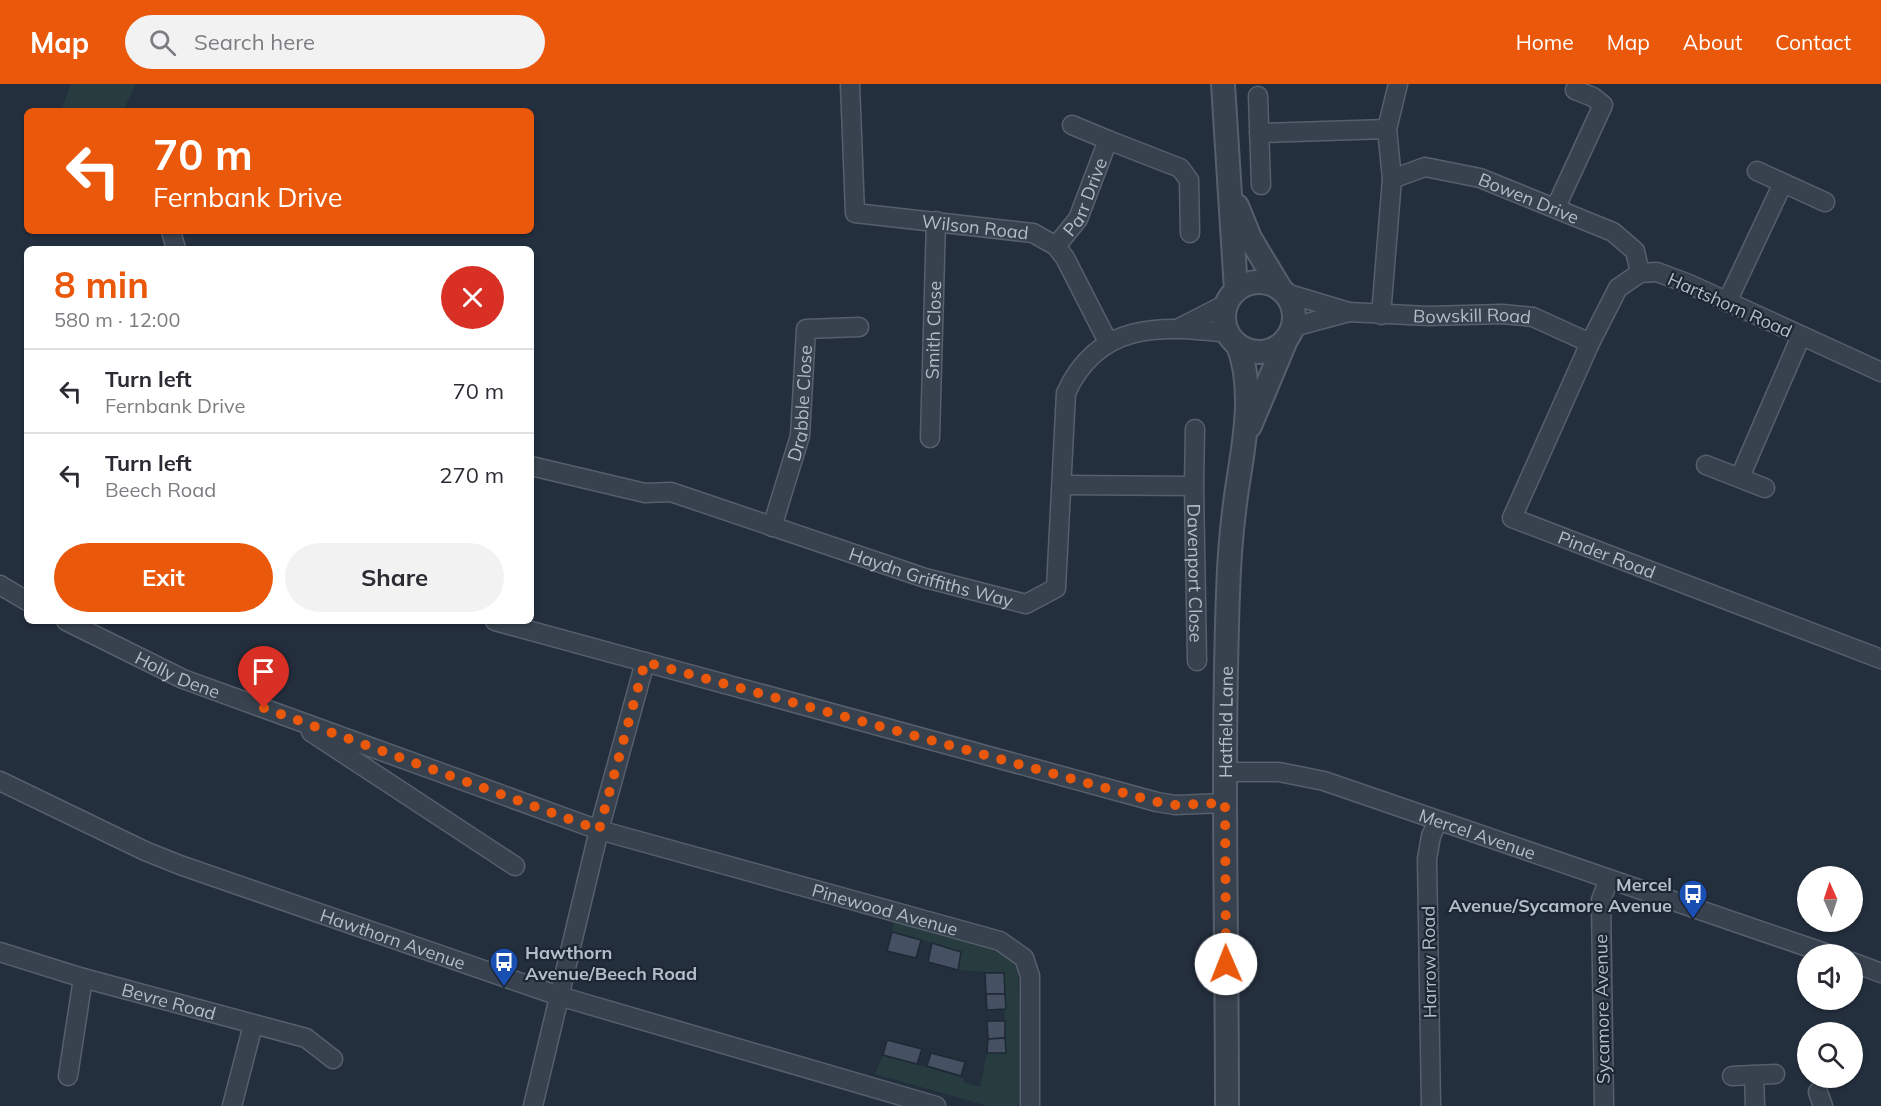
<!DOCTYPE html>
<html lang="en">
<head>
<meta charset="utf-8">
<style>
  :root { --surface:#fff; --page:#f2f2f3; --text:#2b2b33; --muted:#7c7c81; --line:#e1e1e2; --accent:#ea580c }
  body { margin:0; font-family:Mulish,sans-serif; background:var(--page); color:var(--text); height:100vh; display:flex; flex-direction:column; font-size:22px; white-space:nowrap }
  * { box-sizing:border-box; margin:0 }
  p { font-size:20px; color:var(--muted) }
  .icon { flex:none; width:33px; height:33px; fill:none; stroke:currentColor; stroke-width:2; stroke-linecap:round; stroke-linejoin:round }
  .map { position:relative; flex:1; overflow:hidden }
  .sheet { position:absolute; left:24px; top:162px; width:510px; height:378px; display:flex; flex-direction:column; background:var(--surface); border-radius:9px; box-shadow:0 2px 4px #0004 }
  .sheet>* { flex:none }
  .top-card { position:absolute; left:24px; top:24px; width:510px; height:126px; border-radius:9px; box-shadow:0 2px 4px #0004; background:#ea580c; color:#fff; overflow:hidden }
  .needle { width:39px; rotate:357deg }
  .tools { position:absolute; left:1797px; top:782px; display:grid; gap:12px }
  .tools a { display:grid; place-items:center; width:66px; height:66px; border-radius:50%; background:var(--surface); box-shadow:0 2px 4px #0004; font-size:30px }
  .pin { position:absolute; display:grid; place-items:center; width:51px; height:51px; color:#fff; margin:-62px -26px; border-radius:50% 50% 50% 0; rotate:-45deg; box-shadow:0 0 6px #0007 }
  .pin .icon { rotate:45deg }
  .me { position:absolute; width:66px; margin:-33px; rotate:359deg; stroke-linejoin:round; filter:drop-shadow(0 0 4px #0008) }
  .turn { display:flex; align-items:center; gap:21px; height:126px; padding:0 30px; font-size:27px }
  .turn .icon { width:78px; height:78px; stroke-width:2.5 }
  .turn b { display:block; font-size:42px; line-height:51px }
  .round { display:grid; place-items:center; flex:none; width:63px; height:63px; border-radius:32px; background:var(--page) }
  .head { display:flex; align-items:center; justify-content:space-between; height:102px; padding:0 30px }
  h1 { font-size:36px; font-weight:700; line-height:45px; color:var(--accent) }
  .primary-button { display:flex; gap:12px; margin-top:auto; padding:12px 30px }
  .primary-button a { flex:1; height:69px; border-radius:36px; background:var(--accent); color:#fff; font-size:24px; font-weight:700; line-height:69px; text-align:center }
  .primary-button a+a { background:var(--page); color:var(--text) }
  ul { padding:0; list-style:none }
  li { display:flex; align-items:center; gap:18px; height:84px; padding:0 30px; border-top:2px solid var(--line) }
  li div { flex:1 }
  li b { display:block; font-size:22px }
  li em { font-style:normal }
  header { display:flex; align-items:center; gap:36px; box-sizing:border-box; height:84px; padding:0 30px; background:var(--accent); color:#fff }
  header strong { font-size:28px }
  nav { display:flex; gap:33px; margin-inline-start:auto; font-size:21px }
  .search { width:420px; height:54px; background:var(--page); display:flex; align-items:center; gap:15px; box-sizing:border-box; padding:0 21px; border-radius:33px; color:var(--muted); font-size:22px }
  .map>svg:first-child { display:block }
  .green { fill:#263c3f }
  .building { fill:#455162; stroke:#1f2835; stroke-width:1.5 }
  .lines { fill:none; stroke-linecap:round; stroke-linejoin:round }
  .minor-casing { stroke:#565f6c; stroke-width:21 }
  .tertiary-casing { stroke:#565f6c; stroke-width:26 }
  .minor { stroke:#38414e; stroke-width:18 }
  .tertiary { stroke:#38414e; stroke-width:22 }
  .route { stroke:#ea580c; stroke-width:10; stroke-dasharray:0 18 }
  .labels { text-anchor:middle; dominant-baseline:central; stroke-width:4.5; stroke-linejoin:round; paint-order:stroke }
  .street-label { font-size:18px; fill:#b4bcc9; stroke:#1d2633 }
  .poi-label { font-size:18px; font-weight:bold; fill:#b4bcc9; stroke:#1d2633; text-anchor:end }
</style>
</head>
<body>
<header>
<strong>Map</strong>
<div class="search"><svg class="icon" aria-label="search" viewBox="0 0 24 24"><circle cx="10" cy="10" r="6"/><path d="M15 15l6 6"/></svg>Search here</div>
<nav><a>Home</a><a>Map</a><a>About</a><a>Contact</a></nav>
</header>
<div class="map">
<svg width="1881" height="1022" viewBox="0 0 1881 1022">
  <rect width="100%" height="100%" fill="#242f3e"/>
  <g class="green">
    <polygon points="71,0 136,0 123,27 61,27"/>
    <polygon points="894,836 999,865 1010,872 1018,889 1022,1014 1017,1022 988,1022 875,990 883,971 964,994 963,998 980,1003 987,969 1006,969 1003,889 958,886 932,859 892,848"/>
  </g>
  <g class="building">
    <polygon points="892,848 921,856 916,874 887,867"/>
    <polygon points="932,859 961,868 958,886 928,878"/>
    <polygon points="985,889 1004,889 1005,910 986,910"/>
    <polygon points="986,910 1005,910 1006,925 987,926"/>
    <polygon points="987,937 1005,937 1005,954 988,955"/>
    <polygon points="1005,954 1006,969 987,969 988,955"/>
    <polygon points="887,956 922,965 917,980 883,971"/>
    <polygon points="931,969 965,978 961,992 927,982"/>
  </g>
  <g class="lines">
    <g class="minor-casing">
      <g id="minor">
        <path id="s1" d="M850,0l5,129 178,20 23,13 9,12 43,84"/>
        <polyline points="1258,12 1261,101"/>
        <polyline points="1072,41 1108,56"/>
        <polyline points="1259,49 1387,45"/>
        <polyline points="1757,87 1825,118"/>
        <path id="s2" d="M1392,95l33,-12 55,11 133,54 22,19 5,22"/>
        <polyline points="1556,123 1603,21 1593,13 1575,6"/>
        <polyline points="171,147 176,165"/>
        <path id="s3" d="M1056,162l22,-27 30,-79 72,28 9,12 1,53"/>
        <path id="s4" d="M1286,209l63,19 79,4 74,-2 31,3 57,26"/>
        <polyline points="1727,218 1783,99"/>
        <polyline points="1381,231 1392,95 1387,45 1398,0"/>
        <polyline points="1181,243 1226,220"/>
        <polyline points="1293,243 1349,228"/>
        <path id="s5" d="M1881,288l-192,-88 -32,-12 -17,1 -22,15 -28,55 -78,175 369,141"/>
        <path id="s6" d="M930,354l6,-217"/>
        <polyline points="1706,381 1765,404"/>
        <path id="s7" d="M531,382l114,27 26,-1 254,86 101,26 30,-16 10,-195c32,-71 94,-68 162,-60"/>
        <polyline points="1740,393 1801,252"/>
        <polyline points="1062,401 1194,402 1195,345"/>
        <path id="s8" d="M1194,402l3,175"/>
        <path id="s9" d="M772,443l28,-91 6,-107 53,-2"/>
        <polyline points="0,501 27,517"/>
        <path id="s10" d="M66,537l117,58 416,151 401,111 24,17 6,18v130"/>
        <polyline points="495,537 1157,718 1175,721 1225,719"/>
        <polyline points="311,648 515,782"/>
        <path id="s11" d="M1226,688h53l45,9 504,173"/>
        <path id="s12" d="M0,697l145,70 35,14 379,131 377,110"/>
        <path id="s13" d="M0,868l83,26 223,60 27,21"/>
        <polyline points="1852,878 1881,889"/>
        <polyline points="1754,991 1755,1022"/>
        <polyline points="68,992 83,894"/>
        <polyline points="1732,992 1775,990"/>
        <polyline points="1818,1008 1823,1022"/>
        <polyline points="232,1022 253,941"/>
        <polyline points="533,1022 599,746 645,578"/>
        <polyline points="1431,1022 1427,775 1431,752 1438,737"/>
        <polyline points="1604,1022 1601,816 1609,795"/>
      </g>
    </g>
    <g class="tertiary-casing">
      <g id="tertiary">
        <polyline points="1223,0 1236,206"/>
        <polyline points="1237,122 1250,154 1280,204"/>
        <circle cx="1259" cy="233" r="35"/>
        <polyline points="1250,342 1286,256"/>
        <path id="s14" d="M1227,1022c0,-171 -5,-342 1,-513 1,-34 4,-70 9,-104 7,-46 18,-99 1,-144"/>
      </g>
    </g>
    <use href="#minor" class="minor"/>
    <use href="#tertiary" class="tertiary"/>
  </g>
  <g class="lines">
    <polyline class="route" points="264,624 599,746 645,578 1157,718 1175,721 1225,719 1226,880"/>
  </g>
  <defs>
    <g id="bus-pin" transform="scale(1.5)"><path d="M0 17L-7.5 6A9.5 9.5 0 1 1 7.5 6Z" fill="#1a4fb4" stroke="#1d2633"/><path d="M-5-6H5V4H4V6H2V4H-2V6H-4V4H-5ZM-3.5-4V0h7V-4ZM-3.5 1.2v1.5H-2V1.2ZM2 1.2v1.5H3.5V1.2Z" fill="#fff"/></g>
  </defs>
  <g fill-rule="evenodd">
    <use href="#bus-pin" x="1693" y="810"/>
    <use href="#bus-pin" x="504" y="878"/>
  </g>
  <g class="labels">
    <g class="street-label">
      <text stroke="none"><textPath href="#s3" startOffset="58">Parr Drive</textPath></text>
      <text stroke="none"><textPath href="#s2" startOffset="144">Bowen Drive</textPath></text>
      <text stroke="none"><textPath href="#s1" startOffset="250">Wilson Road</textPath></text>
      <text transform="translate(1730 221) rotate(24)">Hartshorn Road</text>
      <text stroke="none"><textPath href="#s4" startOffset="189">Bowskill Road</textPath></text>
      <text stroke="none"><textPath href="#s6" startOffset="108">Smith Close</textPath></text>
      <text stroke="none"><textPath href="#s9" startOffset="128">Drabble Close</textPath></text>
      <text stroke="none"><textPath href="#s5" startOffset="644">Pinder Road</textPath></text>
      <text stroke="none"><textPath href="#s8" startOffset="87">Davenport Close</textPath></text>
      <text stroke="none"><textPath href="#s7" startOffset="417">Haydn Griffiths Way</textPath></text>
      <text stroke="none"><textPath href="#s10" startOffset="124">Holly Dene</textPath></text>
      <text stroke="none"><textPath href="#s14" startOffset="384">Hatfield Lane</textPath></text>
      <text stroke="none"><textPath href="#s11" startOffset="261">Mercel Avenue</textPath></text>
      <text stroke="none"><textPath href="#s10" startOffset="870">Pinewood Avenue</textPath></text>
      <text stroke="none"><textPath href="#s12" startOffset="424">Hawthorn Avenue</textPath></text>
      <text transform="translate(1429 878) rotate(-91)">Harrow Road</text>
      <text stroke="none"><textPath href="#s13" startOffset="176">Bevre Road</textPath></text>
      <text transform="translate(1602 925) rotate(-91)">Sycamore Avenue</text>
    </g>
    <g class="poi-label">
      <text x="1672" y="800">Mercel<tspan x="1672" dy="21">Avenue/Sycamore Avenue</tspan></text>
      <text x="525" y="868" text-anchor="start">Hawthorn<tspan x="525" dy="21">Avenue/Beech Road</tspan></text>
    </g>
  </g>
</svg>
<div class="tools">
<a><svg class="needle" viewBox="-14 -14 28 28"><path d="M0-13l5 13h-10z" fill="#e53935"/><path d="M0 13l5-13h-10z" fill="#7c7c81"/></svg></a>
<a><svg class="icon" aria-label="sound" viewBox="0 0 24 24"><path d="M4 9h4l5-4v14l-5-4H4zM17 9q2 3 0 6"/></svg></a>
<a><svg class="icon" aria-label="search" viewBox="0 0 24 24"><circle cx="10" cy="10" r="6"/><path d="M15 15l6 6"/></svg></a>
</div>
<div class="pin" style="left:264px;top:624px;background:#d93025"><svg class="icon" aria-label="arrive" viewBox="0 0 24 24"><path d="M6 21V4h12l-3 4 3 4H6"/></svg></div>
<svg class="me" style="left:1226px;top:880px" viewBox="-20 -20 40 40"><circle r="19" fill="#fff"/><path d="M0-13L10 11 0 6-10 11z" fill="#ea580c"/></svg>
<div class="top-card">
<div class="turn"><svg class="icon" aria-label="left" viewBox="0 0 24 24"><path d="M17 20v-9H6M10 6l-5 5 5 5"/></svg><div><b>70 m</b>Fernbank Drive</div></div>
</div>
<section class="sheet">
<div class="head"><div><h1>8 min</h1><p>580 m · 12:00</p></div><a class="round" style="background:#d93025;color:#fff"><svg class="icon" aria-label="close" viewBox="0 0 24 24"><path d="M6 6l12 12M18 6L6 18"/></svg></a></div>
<ul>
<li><svg class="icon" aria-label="left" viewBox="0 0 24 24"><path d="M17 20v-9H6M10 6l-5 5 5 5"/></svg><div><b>Turn left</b><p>Fernbank Drive</p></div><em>70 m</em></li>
<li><svg class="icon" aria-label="left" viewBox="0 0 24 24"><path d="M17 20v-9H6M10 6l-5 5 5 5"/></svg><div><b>Turn left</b><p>Beech Road</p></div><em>270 m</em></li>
</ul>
<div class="primary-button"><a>Exit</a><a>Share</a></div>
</section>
</div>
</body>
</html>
